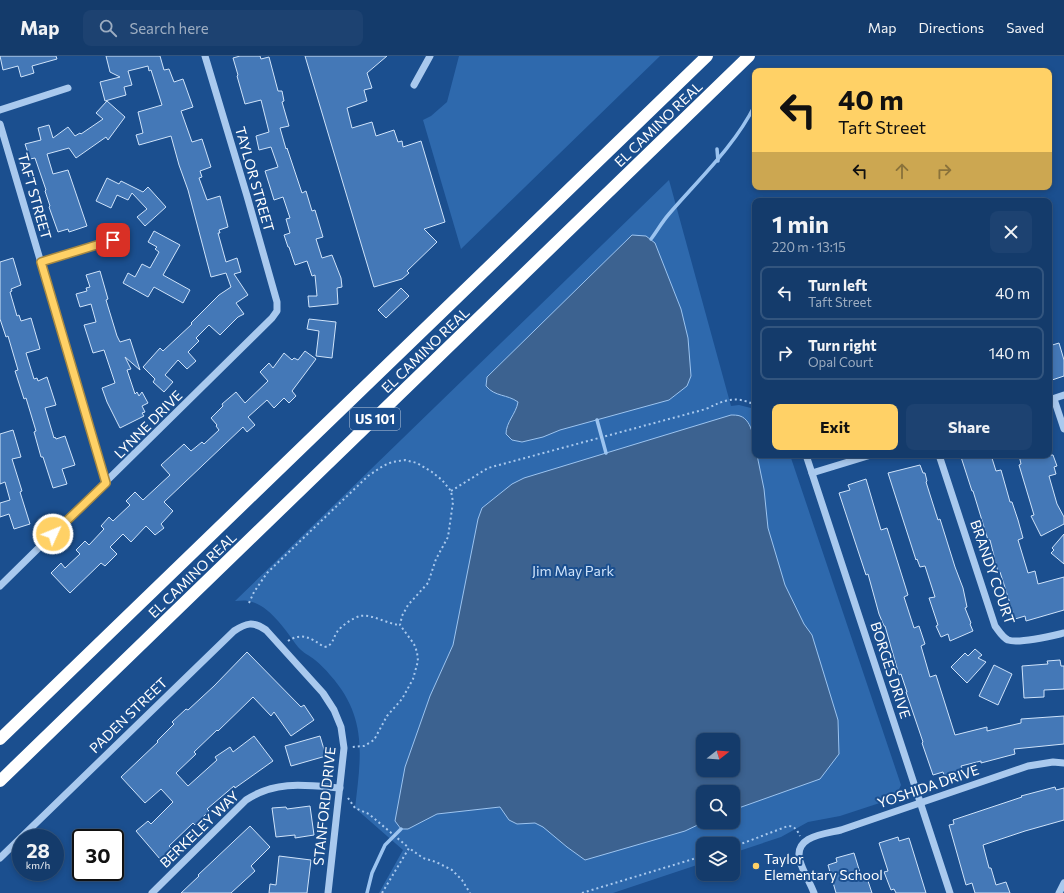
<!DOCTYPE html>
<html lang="en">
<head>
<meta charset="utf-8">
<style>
  :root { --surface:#143b6b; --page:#1d4271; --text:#f1f3f6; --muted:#9dadc1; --line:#33557e; --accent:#ffd166 }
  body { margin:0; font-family:Commissioner,sans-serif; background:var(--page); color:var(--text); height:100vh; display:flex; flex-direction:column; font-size:15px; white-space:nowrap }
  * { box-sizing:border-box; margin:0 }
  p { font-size:13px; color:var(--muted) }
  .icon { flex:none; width:22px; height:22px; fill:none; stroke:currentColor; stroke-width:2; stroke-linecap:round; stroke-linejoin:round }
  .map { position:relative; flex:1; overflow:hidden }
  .drawer { position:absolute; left:752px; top:142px; width:300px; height:260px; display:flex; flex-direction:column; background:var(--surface); border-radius:8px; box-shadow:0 2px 6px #0003,0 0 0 1px var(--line) }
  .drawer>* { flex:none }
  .guide { position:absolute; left:752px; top:12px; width:300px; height:122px; border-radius:8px; box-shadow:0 2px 6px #0003,0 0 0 1px var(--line); background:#ffd166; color:#111; overflow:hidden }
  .needle { width:26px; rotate:73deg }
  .tools { position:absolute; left:696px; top:677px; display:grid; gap:8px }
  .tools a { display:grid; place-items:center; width:44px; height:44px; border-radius:8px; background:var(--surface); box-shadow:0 2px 6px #0003,0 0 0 1px var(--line); font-size:20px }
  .speed { position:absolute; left:12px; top:773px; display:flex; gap:8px; font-size:20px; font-weight:700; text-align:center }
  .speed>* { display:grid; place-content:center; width:52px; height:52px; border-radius:50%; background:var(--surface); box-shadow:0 2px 6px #0003,0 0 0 1px var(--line); line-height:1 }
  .speed small { font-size:10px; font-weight:400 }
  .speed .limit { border:2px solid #111; border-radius:6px; background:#fff; color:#111 }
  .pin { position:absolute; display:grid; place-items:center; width:34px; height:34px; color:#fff; margin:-17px; border-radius:8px; box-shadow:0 2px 6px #0006 }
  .me { position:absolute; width:44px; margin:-22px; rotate:46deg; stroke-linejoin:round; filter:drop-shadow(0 0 3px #0008) }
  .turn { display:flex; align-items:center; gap:14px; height:84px; padding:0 20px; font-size:18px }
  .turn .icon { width:52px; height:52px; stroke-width:2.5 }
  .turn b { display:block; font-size:28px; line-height:34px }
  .lanes { display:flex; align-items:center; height:38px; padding:0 20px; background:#0003; justify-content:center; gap:20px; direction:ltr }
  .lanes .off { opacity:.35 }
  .round { display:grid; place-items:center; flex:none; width:42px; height:42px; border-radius:8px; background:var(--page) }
  .headline { display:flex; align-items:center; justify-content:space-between; height:68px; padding:0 20px }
  h1 { font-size:24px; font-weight:700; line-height:30px }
  .action { display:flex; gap:8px; margin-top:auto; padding:8px 20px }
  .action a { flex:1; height:46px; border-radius:8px; background:var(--accent); color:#111; font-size:16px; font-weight:700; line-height:46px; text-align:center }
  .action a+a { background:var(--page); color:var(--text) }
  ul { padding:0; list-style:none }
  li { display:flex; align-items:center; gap:12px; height:54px; margin:0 8px 6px; padding:0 12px; border:2px solid var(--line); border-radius:8px }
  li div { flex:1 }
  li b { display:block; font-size:15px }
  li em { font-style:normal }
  header { display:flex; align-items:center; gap:24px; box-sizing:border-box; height:56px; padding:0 20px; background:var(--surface); border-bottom:1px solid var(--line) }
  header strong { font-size:19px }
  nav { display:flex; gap:22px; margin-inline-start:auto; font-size:14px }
  .search { width:280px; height:36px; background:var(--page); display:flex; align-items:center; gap:10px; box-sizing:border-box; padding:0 14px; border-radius:8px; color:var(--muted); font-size:15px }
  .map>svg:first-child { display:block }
  .green { fill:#2e69ad; fill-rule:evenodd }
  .water { fill:#3c6290; stroke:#9cc4f0; fill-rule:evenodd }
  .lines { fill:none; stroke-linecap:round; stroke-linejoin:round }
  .stream { stroke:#9cc4f0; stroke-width:3.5 }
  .building { fill:#4478b7; stroke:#cfe3fa }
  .path { stroke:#a9c9ee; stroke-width:2; stroke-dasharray:2 3; stroke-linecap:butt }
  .minor { stroke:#a9c9ee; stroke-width:7 }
  .highway { stroke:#fff; stroke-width:12 }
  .route-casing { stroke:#a68842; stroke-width:10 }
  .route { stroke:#ffd166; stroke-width:7 }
  .poi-dot { fill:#ffd166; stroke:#1b4f8f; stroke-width:1.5 }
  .labels { text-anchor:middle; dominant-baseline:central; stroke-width:4; stroke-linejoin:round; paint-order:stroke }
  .shield { fill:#1b4f8f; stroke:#bbcadd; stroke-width:1 }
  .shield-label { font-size:13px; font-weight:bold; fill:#fff }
  .street-label { font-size:14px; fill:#fff; stroke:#1b4f8f }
  .park-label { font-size:14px; fill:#cfe3fa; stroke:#1b4f8f }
  .poi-label { font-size:14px; fill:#fff; stroke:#1b4f8f; text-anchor:start }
</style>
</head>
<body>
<header>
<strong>Map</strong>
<div class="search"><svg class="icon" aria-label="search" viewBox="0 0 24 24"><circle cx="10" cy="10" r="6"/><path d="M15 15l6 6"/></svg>Search here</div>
<nav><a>Map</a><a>Directions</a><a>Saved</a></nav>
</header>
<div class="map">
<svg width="1064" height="837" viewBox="0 0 1064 837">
  <rect width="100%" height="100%" fill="#1b4f8f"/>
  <g class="green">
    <polygon points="459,0 660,0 461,193 423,64 431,60 447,46"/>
    <path d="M669,124l62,226 8,-1 16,4v46h35l111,330 -6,13 -55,18 -32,6 -27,15 -48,16v-9h-30v19l-90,30h-234l24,-43 -48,-42c6,-51 13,-91 -25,-133 -4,-5 -10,-11 -15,-15 -6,-5 -12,-7 -17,-13 -12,-16 -29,-43 -50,-46 -4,-1 -9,0 -13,0zM703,684h30v30h-30zM703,736h30v30h-30z"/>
  </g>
  <g class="water">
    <path d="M632,179l14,1 9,7 26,66 7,29 3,38 -4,10 -18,14 -109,30 -17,7 -21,5 -10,-2 -6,-6c0,-12 10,-20 12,-32 -11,-8 -23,-5 -32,-16l1,-9z"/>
    <path d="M731,359c2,0 7,0 9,1 13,4 15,28 15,39h2l7,34 4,39 17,57 19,39 8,11 26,85 1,34 -19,25 -87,31v-18h-30v30h1l-19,9 -100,29 -18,-13 -24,-20 -8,-4 -18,1 -8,-4 -9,-13 -63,7 -29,15h-7l-6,-8 10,-54 25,-71 23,-51 25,-126 4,-11 30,-24 12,-6zM703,684h30v30h-30z"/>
  </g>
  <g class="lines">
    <g class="stream">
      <polyline points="754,22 755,24"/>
      <polyline points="717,93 718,105"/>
      <path d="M651,183c6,-8 11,-17 18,-25 30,-35 65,-67 86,-109"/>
      <polyline points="597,364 606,397"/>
      <polyline points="367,837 372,817 385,789 401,773"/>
    </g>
  </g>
  <g class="building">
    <polygon points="0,0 56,0 57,3 32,10 34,17 21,21 18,10 3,14"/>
    <polygon points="106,0 160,0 164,14 169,13 174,26 183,23 193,51 181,55 192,86 202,83 211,111 200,115 202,121 199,122 207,144 220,140 228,171 219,174 220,177 218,177 226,206 237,202 241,216 234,218 248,239 236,247 244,258 238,261 220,279 209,269 196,282 199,285 188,296 196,305 187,313 178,304 165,319 173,326 164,336 153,326 155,323 143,311 160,292 163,295 192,268 191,267 219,239 231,231 226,217 211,221 188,134 179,109 171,80 139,89 136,79 143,77 138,56 162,49 151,14 149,15 148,10 128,15 132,29 124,31 126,39 105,45 100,26 120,21 110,16"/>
    <polygon points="240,0 260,0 261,3 269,1 278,35 282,35 284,45 282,46 289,70 280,72 286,93 287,92 302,137 306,135 312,155 315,154 323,181 316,183 322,202 332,199 341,222 342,231 337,232 338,248 309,251 308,240 317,240 315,219 312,220 307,205 295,209 289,191 288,191 284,179 290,177 286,163 290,162 283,141 274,144 270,131 265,115 278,111 271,91 259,94 256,80 269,76 261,44 245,48 237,20 238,19 233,2"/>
    <polygon points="305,0 387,0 367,17 372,32 364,34 367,45 347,52 352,72 372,66 376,80 394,74 398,86 402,85 403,91 421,85 445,166 424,173 437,186 407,215 409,217 402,223 374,231"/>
    <polygon points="107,45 125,61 108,84 106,81 76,102 69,92 47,98 53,118 68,114 87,170 69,176 68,173 58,176 49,151 50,150 45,135 46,134 35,102 30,103 25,88 41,84 38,72 49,69 53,82 68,71 75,80 80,77 81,78 103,63 96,57"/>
    <polygon points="107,122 119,128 121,125 143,136 148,131 166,151 145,170 137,161 147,153 132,137 128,144 117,139 111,152 96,145"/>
    <polygon points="154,175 180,189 163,219 190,234 183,247 154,231 148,241 123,227 128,217 135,221 142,208 150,212 159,196 155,193 157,191 148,186"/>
    <polygon points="13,202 21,229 11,233 12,235 10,236 17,260 19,259 21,265 31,262 40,293 26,297 34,323 37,322 38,325 47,321 56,349 45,352 54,382 55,381 56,383 65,380 75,409 62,413 67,428 53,432 43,401 41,401 34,376 36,375 26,342 24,343 15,315 18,314 8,280 6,281 0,263 0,206"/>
    <polygon points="100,215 108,243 106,244 117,280 120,286 130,283 140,314 125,301 131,313 127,314 135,338 137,336 139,340 142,336 148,347 142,350 145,356 142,357 144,360 120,372 107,346 102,332 115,327 104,294 93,297 84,269 96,266 91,248 80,251 76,238 87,235 86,232 90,231 86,219"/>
    <polygon points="401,232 409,240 386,262 378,254"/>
    <polygon points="309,263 336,266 332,302 316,300 319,275 307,273"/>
    <polygon points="1059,287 1064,304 1064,320 1049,325 1049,290"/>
    <polygon points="305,295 316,303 292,335 296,340 289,347 284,342 274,352 267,344 248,361 255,369 247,376 243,371 164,446 173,455 161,468 164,472 155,479 146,470 131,486 123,478 110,491 117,498 105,510 101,507 70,537 51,517 61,507 65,512 80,498 76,494 85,485 89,489 104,473 101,470 109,461 113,465 130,449 126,445 135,436 143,444 170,419 161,409 184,388 191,395 202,386 204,388 219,374 216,370 217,369 211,362 223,350 222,348 236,336 245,347 268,325 260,316 269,307 273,312 284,297 292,304 294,302 298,304"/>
    <polygon points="13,374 21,401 12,403 22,435 20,436 30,468 14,473 9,458 0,461 0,447 10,444 5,426 0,428 0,378"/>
    <polygon points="969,399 991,399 996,415 1001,414 1010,446 1012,446 1018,464 1023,482 1018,484 1028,517 1035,515 1038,528 1064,521 1064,554 1026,565 1025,560 1015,563 1000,516 998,516 990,484 988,484 973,435 972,435 961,401"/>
    <polygon points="1019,399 1053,399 1057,410 1054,411 1056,418 1049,420 1057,448 1064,461 1064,468 1041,480 1031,460 1034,459 1019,409 1021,408"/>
    <polygon points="920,409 923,417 925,417 927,425 926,426 938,464 940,463 955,511 963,532 967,551 965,552 971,567 970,568 973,575 950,585 948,578 941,581 936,570 938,569 929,542 935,541 925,510 920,511 917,503 916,504 888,417"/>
    <polygon points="866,423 881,474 887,472 908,539 904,541 914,572 919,570 925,588 921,590 930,621 936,619 955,679 987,671 987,675 1021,667 1021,663 1064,660 1064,688 1014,693 1015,698 981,707 981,705 961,710 963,715 945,721 943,716 933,719 922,687 923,686 906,636 907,636 901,618 899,619 885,570 884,570 879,558 868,518 866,519 839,437 850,434 848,429"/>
    <polygon points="1064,478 1064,508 1051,497 1054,494 1052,492"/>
    <polygon points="975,593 982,599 978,602 986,606 967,627 951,611 965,597 968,600"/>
    <polygon points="247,596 301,651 304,649 314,664 291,680 274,656 271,660 253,641 218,675 217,674 194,696 196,698 176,717 188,730 217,704 215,701 230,691 233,696 254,680 273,705 235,732 234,730 207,753 209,755 195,769 193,767 169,790 172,793 160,803 136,775 148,765 151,768 173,746 161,733 145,747 121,721 158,686 157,685 174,668 172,666 186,653 188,654 214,630"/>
    <polygon points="1060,604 1061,610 1064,610 1064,633 1044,634 1044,641 1024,642 1022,610 1048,608 1047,605"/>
    <polygon points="994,609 1012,618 998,649 979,640"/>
    <polygon points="320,680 326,700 291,710 285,690"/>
    <polygon points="1055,731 1056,734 1064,732 1064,764 1025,775 983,789 989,812 991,812 996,829 1006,826 1010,837 975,837 972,827 966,829 949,769 954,768 953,764 1022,741 1021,740"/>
    <polygon points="310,750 314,779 295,782 295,779 276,781 272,752 286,751 287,753"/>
    <polygon points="250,770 270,791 251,810 255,815 231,837 181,837 199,820 198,819"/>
    <polygon points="898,781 899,785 909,782 926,837 896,837 894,833 891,834 884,816 888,815 879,787"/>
    <polygon points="854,797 862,823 867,822 872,837 836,837 828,809 837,806 836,802"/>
    <polygon points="279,800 311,804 307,837 269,837 270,828 276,829"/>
  </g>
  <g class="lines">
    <g class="path">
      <path d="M451,435l37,-23 218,-59c19,-9 29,-14 49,-4"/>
      <polyline points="249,547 254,536 267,517 368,420 383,410 392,406 405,404 417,407 432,416 442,424 451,435 453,446 448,481 436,503 428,527 408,549 402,560 400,569 414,588 417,596 418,605 413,623 402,643 387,660 374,684 364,690 352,691"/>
      <path d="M288,585c14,-9 23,-3 36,6 9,-1 9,-9 13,-15 5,-7 16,-14 23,-16 13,-2 27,8 40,9"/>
      <polyline points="348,742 355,752 369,758 409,792"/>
      <path d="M733,791l55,-21c7,0 9,4 12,10"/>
      <polyline points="382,837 409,792 423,802 436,806 452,814 462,824 470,837"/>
      <polyline points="582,837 703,800"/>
    </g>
    <g class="minor">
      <polyline points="414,29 430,0"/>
      <polyline points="0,54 68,32"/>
      <polyline points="0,68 106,427"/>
      <polyline points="41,206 113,184"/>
      <polyline points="1054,343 1064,373"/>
      <polyline points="1049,344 1064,339"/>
      <polyline points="806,399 950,837"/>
      <path d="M939,399l56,171c4,5 7,11 13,14 11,4 43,-4 56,-7"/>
      <polyline points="812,417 871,399"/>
      <polyline points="0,530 272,262 277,255 277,246 247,140 205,0"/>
      <path d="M0,802l234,-227c12,-8 19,-10 32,-1l57,63 11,17 7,17 3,21 -16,145"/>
      <path d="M152,837l94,-93c30,-20 60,-15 94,-12"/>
      <path d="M814,837c-4,-11 -11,-21 -14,-32 -7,-25 24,-27 41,-31l187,-64 25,-4 11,1"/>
      <polyline points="1059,837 1064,827"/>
    </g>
    <g class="highway">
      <polyline points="0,683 707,0"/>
      <polyline points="0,725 749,0"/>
    </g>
  </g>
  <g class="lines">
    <g class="route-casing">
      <polyline id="route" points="53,478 106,427 41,206 113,184"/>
    </g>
    <use href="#route" class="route"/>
  </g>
  <circle class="poi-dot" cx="756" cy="810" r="4"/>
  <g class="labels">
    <rect class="shield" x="350" y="352" width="50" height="22" rx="3"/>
    <g class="shield-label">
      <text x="375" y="363">US 101</text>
    </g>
    <g class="street-label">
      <text transform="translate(658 68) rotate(-44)">EL CAMINO REAL</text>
      <text transform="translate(255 123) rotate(74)">TAYLOR STREET</text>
      <text transform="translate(35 140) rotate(74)">TAFT STREET</text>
      <text transform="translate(425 294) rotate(-44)">EL CAMINO REAL</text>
      <text transform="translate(148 368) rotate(-45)">LYNNE DRIVE</text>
      <text transform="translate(993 516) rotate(71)">BRANDY COURT</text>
      <text transform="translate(192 519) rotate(-44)">EL CAMINO REAL</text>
      <text transform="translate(891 614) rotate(72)">BORGES DRIVE</text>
      <text transform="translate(128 659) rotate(-44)">PADEN STREET</text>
      <text transform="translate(928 730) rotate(-19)">YOSHIDA DRIVE</text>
      <text transform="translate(324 750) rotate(-84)">STANFORD DRIVE</text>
      <text transform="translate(199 773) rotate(-44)">BERKELEY WAY</text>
    </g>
    <g class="park-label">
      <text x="573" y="514">Jim May Park</text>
    </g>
    <g class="poi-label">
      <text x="764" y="802">Taylor<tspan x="764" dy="16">Elementary School</tspan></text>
    </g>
  </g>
</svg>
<div class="tools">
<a><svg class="needle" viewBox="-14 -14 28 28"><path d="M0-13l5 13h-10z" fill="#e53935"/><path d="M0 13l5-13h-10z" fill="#9dadc1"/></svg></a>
<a><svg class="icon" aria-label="search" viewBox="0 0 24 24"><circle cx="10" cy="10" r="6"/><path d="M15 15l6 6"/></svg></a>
<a><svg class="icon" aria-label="layers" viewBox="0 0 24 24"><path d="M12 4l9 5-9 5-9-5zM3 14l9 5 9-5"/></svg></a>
</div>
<div class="speed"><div>28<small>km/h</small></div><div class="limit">30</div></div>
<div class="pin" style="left:113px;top:184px;background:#d93025"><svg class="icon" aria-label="arrive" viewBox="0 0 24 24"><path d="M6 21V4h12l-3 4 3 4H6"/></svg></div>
<svg class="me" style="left:53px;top:478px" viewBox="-20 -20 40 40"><circle r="17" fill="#ffd166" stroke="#fff" stroke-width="3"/><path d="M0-11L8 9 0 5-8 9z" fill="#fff"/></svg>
<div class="guide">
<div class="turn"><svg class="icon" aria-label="left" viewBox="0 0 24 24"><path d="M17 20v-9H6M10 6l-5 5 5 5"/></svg><div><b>40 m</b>Taft Street</div></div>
<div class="lanes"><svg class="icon" aria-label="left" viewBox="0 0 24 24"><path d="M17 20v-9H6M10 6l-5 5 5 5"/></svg><svg class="icon off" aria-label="ahead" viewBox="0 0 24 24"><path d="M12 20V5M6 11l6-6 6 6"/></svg><svg class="icon off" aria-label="right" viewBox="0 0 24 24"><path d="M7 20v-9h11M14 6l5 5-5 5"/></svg></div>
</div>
<section class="drawer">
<div class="headline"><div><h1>1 min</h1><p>220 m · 13:15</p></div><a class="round"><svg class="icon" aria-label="close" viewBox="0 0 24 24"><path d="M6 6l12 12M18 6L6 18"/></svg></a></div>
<ul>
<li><svg class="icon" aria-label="left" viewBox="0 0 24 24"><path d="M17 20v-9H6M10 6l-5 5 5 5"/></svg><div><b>Turn left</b><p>Taft Street</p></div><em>40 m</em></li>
<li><svg class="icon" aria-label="right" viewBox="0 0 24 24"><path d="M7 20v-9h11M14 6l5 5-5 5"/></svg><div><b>Turn right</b><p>Opal Court</p></div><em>140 m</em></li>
</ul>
<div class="action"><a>Exit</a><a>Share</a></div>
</section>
</div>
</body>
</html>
